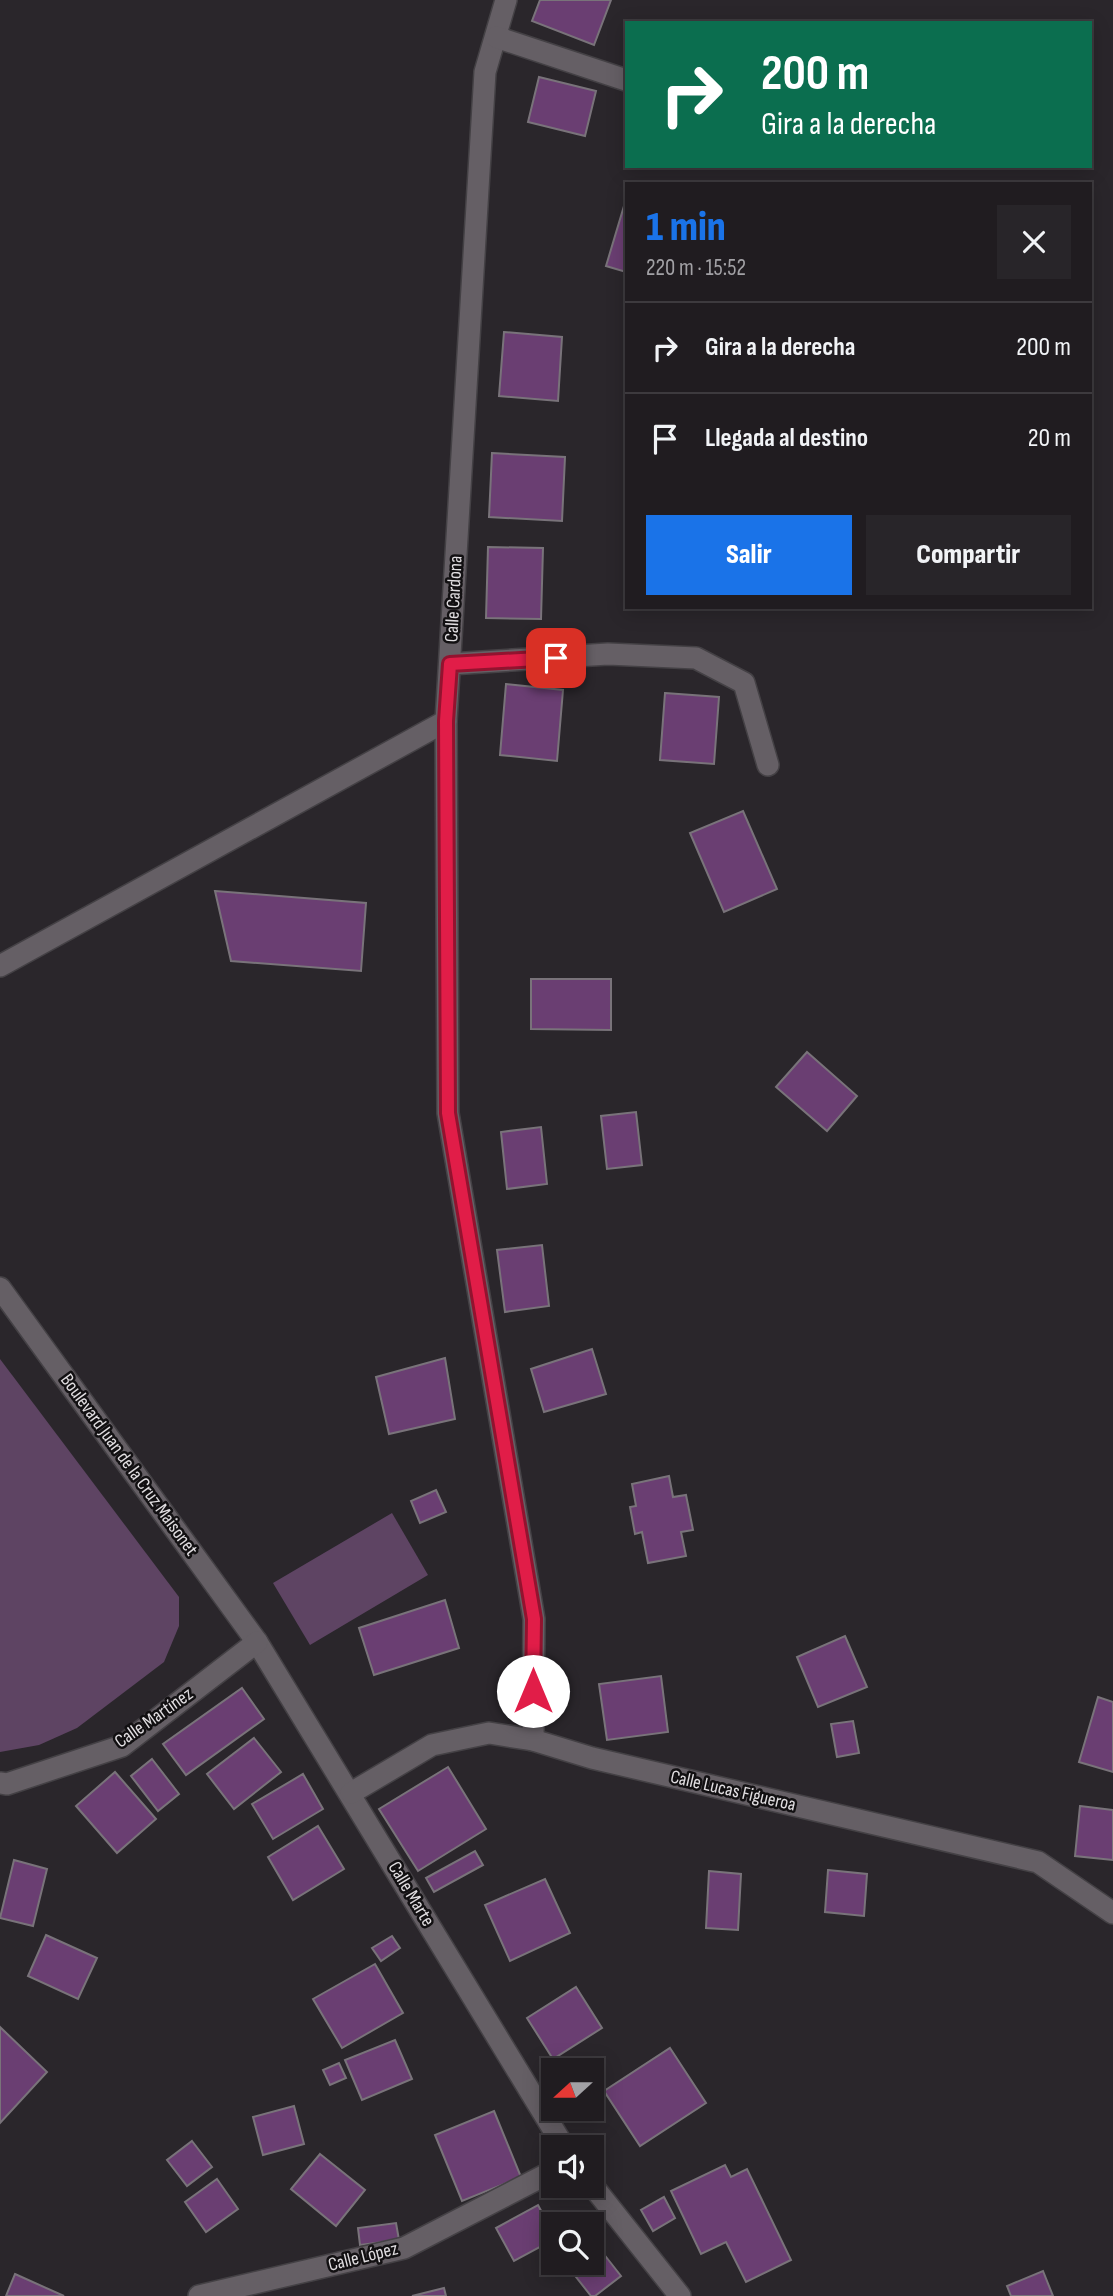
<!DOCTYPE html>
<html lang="es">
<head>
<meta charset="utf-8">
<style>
  :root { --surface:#201c20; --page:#282529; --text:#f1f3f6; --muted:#a2a1a5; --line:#3d3a3e; --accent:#1a73e8 }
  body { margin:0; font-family:"Sofia Sans Condensed",sans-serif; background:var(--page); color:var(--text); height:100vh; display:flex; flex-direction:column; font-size:26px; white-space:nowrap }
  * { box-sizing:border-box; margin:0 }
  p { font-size:23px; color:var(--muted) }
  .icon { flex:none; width:38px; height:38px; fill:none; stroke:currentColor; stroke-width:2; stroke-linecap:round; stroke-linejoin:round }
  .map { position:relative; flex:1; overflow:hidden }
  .sheet { position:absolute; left:625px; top:182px; width:467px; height:427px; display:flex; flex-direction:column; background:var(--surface); border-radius:0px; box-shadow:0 4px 18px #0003,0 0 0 2px var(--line) }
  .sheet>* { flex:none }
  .hud { position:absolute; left:625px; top:21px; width:467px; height:147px; border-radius:0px; box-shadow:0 4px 18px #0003,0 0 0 2px var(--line); background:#0b6e4f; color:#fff; overflow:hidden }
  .needle { width:46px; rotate:249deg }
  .tools { position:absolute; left:541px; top:2058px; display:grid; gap:14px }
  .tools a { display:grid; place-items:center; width:63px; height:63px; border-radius:0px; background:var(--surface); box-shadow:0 4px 18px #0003,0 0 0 2px var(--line); font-size:35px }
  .pin { position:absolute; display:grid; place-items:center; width:60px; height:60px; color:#fff; margin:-30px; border-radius:14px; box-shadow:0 4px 10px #0006 }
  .me { position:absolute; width:77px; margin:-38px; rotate:0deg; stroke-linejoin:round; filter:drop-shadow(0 0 5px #0008) }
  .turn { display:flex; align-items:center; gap:24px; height:147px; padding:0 21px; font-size:32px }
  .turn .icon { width:91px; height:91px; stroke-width:2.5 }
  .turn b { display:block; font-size:49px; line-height:60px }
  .round { display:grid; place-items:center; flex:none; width:74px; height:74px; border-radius:0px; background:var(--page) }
  .summary { display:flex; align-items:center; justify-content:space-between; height:119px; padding:0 21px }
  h1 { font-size:42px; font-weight:800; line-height:52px; color:var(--accent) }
  .button { display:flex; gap:14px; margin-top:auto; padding:14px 21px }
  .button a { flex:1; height:80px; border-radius:0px; background:var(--accent); color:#fff; font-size:28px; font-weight:800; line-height:80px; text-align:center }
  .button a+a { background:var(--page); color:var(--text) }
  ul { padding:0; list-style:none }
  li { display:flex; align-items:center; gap:21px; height:91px; padding:0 21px; border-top:2px solid var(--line) }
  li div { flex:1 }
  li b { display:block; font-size:26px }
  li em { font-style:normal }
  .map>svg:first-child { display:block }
  .green { fill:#5e4463 }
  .building { fill:#6a3e72; stroke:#79737a; stroke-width:2 }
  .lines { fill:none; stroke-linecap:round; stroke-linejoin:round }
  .minor-casing { stroke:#444145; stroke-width:24 }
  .minor { stroke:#655f65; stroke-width:21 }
  .route-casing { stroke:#92132f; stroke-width:18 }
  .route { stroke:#e11d48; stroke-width:12 }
  .labels { text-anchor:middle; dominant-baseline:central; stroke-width:5; stroke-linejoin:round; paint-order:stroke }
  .street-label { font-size:19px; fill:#e1dee1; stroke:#121012 }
</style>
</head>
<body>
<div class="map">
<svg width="1113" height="2296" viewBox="0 0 1113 2296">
  <rect width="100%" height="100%" fill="#2a262b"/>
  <g class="green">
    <polygon points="0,1359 179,1597 179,1626 164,1662 77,1728 39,1745 0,1752"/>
    <polygon points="392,1513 428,1575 310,1645 273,1583"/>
  </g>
  <g class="building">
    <polygon points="540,0 611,0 594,45 532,21"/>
    <polygon points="539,77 596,91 585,136 528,122"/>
    <polygon points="624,206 626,207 626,272 606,266"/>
    <polygon points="504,332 562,337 558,401 499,396"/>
    <polygon points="492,453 565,457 562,521 489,517"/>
    <polygon points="488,547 543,548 541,619 486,618"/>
    <polygon points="506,684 563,690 557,761 500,755"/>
    <polygon points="665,693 719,697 714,764 660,760"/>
    <polygon points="743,811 777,889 724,912 690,833"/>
    <polygon points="215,891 366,903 361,971 231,961"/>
    <polygon points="531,979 611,979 611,1030 531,1029"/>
    <polygon points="807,1052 857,1096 827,1131 776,1087"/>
    <polygon points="636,1112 642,1165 607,1169 601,1116"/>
    <polygon points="541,1127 547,1184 507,1189 501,1132"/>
    <polygon points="542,1245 549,1306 505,1312 497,1250"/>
    <polygon points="592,1349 606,1394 544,1412 531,1369"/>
    <polygon points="445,1358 455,1419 389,1434 376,1377"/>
    <polygon points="669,1476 673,1497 686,1495 693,1530 681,1532 686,1556 648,1563 642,1532 635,1534 630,1507 636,1506 632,1484"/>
    <polygon points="436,1490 446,1512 420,1523 411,1501"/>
    <polygon points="445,1600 459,1648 374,1675 359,1628"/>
    <polygon points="845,1636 867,1687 818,1707 797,1657"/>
    <polygon points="661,1676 668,1732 607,1740 599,1684"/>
    <polygon points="242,1688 264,1719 186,1775 163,1744"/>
    <polygon points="1098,1697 1113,1702 1113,1772 1079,1762"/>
    <polygon points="853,1721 859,1753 837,1757 831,1724"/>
    <polygon points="254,1738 281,1772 234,1809 207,1774"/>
    <polygon points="152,1759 179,1794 158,1811 131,1776"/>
    <polygon points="448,1767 486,1829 418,1871 379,1809"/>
    <polygon points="115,1772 156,1819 117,1853 76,1806"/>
    <polygon points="303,1774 323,1809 273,1839 252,1804"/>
    <polygon points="1080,1806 1113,1810 1113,1860 1075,1856"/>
    <polygon points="318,1826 344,1869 293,1900 268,1857"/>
    <polygon points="475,1851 483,1865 434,1892 426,1878"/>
    <polygon points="14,1860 47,1869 33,1926 0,1918"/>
    <polygon points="828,1870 867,1874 864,1916 825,1912"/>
    <polygon points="709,1871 741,1874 738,1930 706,1928"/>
    <polygon points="545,1879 570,1933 510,1961 485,1905"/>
    <polygon points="46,1935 97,1958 78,1999 28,1976"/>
    <polygon points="392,1936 400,1948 381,1961 372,1948"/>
    <polygon points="375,1964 403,2013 342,2048 313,1999"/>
    <polygon points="576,1987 602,2028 553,2059 527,2018"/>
    <polygon points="0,2027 47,2072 0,2123"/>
    <polygon points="395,2040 412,2079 362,2100 345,2060"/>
    <polygon points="670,2048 706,2103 640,2146 604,2091"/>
    <polygon points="339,2063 346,2078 330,2085 323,2070"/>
    <polygon points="294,2106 304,2144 263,2155 253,2117"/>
    <polygon points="494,2111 521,2177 462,2201 435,2135"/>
    <polygon points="192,2141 212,2167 187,2186 167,2160"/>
    <polygon points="320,2154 365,2190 336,2226 291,2189"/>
    <polygon points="725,2165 731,2177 747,2169 791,2260 746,2282 726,2242 701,2254 671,2191"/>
    <polygon points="217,2179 238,2209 206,2232 185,2202"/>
    <polygon points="664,2197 675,2218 653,2231 641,2210"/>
    <polygon points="538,2205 553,2233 553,2240 514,2261 496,2228"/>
    <polygon points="396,2223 399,2240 360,2245 358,2228"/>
    <polygon points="592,2239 621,2276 595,2296 591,2296 565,2263 592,2263"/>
    <polygon points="1043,2271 1053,2296 1011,2296 1007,2286"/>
    <polygon points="15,2274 64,2296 6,2296"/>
    <polygon points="444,2288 446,2296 412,2296"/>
  </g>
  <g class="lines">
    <g class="minor-casing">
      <g id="minor">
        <polyline points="506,0 485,72 446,721 448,1113 534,1619 533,1740"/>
        <polyline points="496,37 626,80"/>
        <polyline points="450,664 608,654 696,658 744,683 768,765"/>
        <polyline points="0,966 446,721"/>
        <polyline points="0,1288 257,1642 564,2147"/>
        <polyline points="0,1783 7,1784 122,1746 257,1642"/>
        <polyline points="351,1793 432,1745 489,1733 533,1740 592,1758 1038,1862 1113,1913"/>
        <polyline points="592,2185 680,2296"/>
        <polyline points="199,2296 404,2248 553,2171"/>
      </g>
    </g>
    <use href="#minor" class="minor"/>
  </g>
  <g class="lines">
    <g class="route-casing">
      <polyline id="route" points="533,1691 534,1619 448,1113 446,721 450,664 556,658"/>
    </g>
    <use href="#route" class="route"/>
  </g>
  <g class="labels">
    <g class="street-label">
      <text transform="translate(454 599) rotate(-87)">Calle Cardona</text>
      <text transform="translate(129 1465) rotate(54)">Boulevard Juan de la Cruz Maisonet</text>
      <text transform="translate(154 1718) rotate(-35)">Calle Martínez</text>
      <text transform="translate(733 1791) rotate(13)">Calle Lucas Figueroa</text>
      <text transform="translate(411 1894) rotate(59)">Calle Marte</text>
      <text transform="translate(363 2257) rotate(-14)">Calle López</text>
    </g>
  </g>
</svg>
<div class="tools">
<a><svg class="needle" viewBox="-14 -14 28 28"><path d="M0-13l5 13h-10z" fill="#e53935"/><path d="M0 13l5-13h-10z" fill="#a2a1a5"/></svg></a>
<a><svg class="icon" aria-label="sound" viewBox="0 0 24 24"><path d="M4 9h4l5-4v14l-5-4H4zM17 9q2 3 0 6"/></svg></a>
<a><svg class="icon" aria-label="search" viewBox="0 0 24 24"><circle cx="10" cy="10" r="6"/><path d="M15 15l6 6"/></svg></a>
</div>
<div class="pin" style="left:556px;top:658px;background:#d93025"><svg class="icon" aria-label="arrive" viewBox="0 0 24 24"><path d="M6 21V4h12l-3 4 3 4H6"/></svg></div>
<svg class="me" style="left:533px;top:1691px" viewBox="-20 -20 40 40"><circle r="19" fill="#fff"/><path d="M0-13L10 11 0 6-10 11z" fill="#e11d48"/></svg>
<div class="hud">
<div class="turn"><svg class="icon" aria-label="right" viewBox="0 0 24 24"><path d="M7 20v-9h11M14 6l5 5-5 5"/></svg><div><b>200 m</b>Gira a la derecha</div></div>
</div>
<section class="sheet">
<div class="summary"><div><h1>1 min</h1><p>220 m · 15:52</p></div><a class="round"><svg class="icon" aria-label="close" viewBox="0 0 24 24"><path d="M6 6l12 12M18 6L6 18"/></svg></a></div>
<ul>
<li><svg class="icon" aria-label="right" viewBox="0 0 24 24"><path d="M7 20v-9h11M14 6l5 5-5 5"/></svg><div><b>Gira a la derecha</b></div><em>200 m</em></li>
<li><svg class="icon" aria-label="arrive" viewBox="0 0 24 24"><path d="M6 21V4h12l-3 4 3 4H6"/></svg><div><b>Llegada al destino</b></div><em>20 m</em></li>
</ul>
<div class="button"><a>Salir</a><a>Compartir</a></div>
</section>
</div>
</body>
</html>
